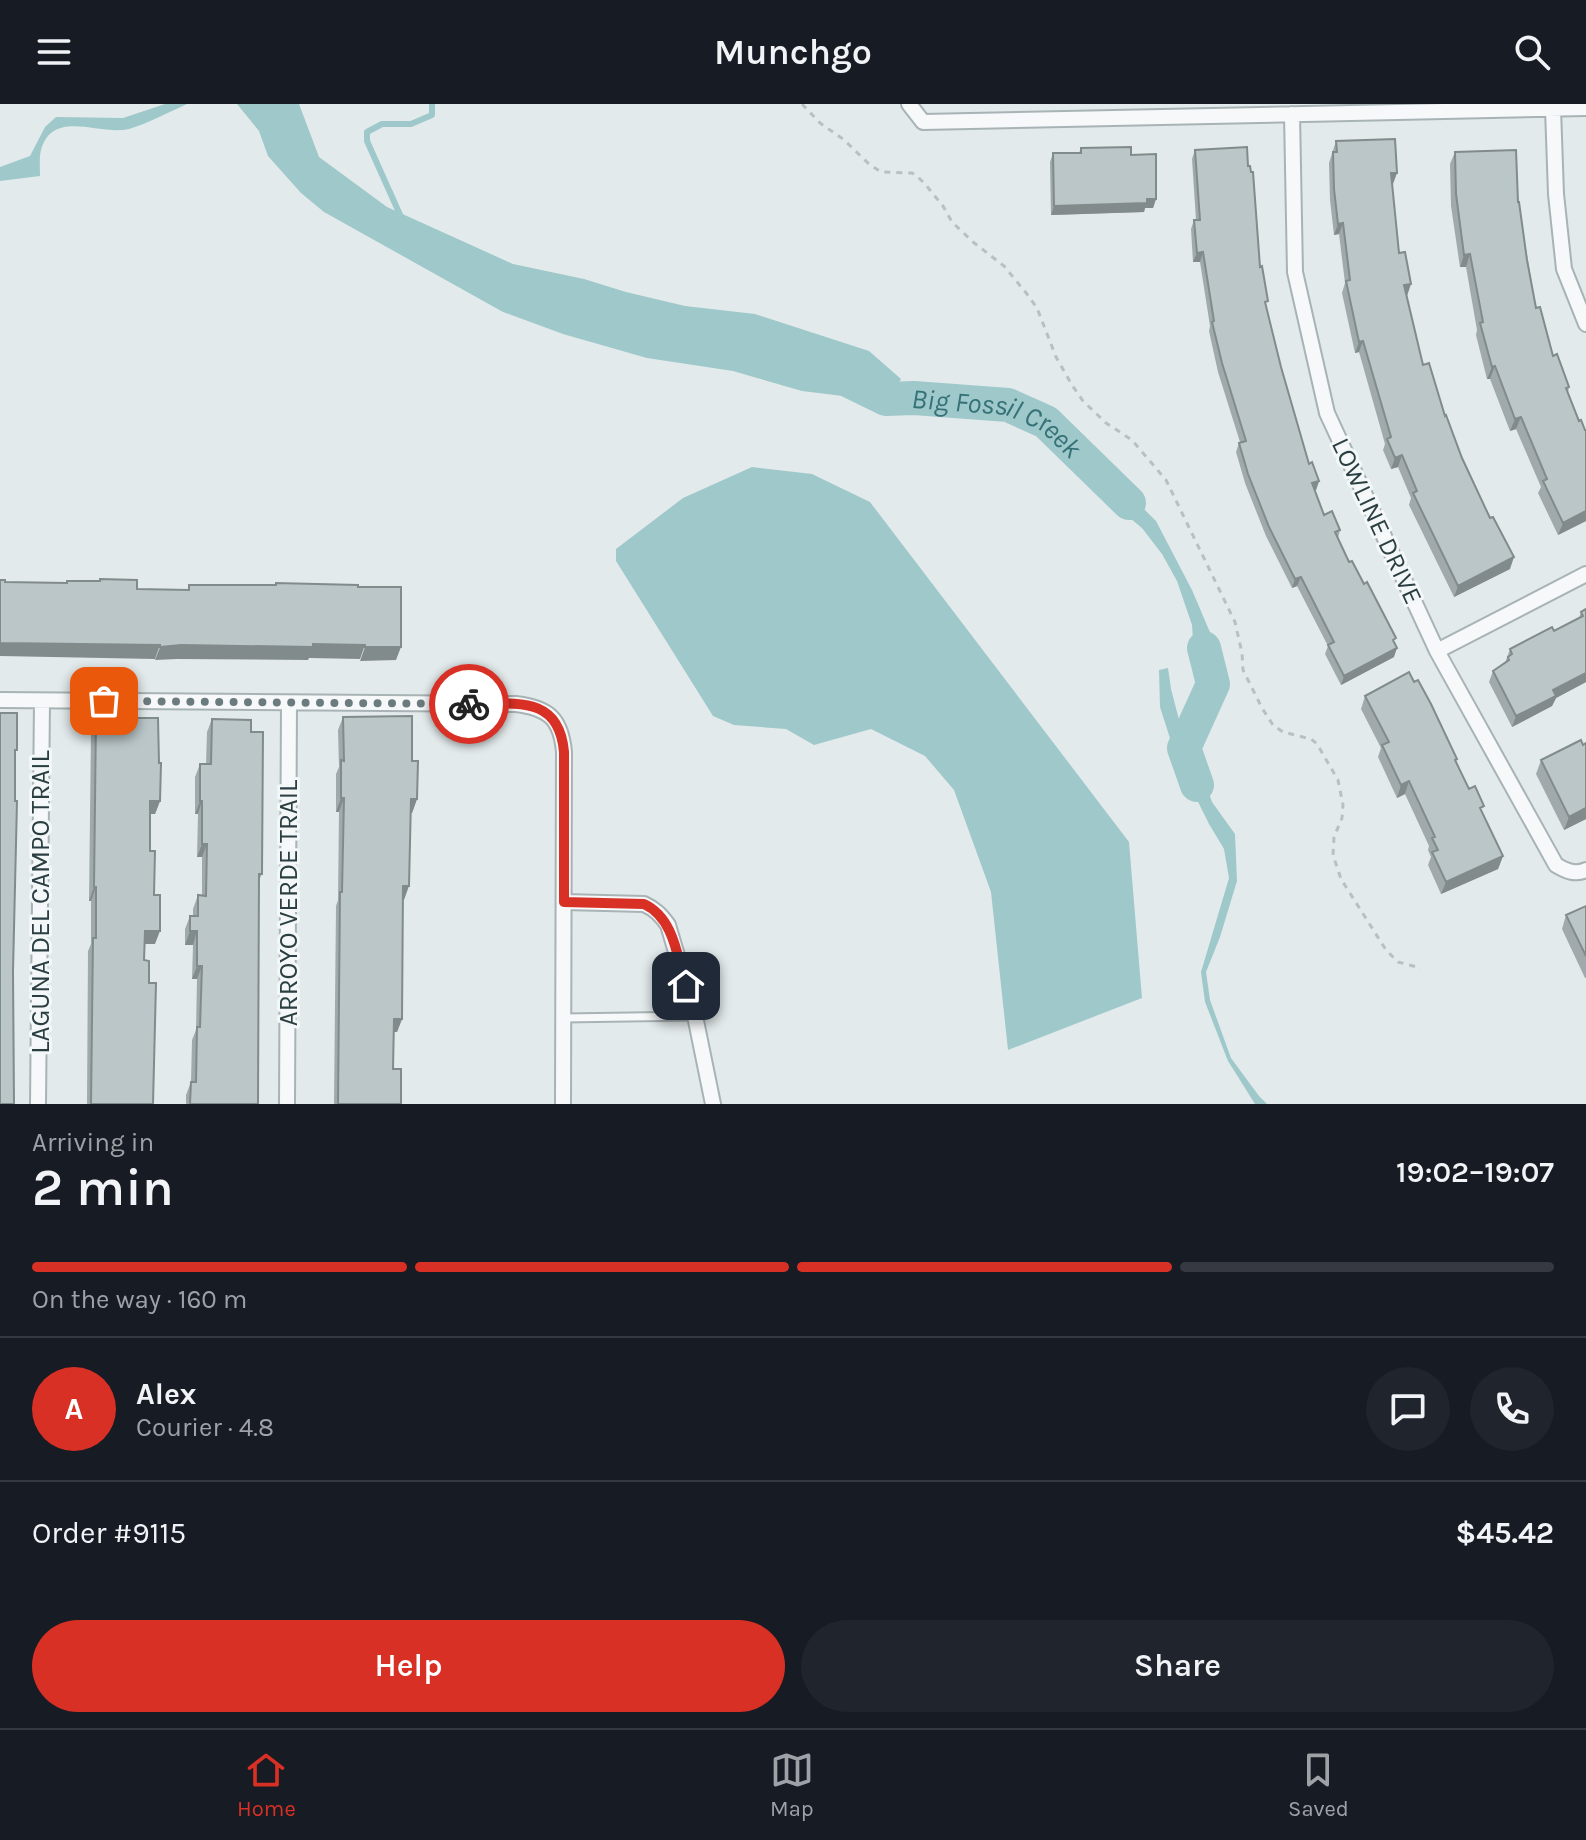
<!DOCTYPE html>
<meta charset="utf-8">
<style>
:root{--surface:#171b24;--page:#20242c;--text:#f1f3f6;--muted:#9ea1a6;--line:#363941;--accent:#d93025}
body{margin:0;font-family:Karla,sans-serif;background:var(--page);color:var(--text);height:100vh;display:flex;flex-direction:column;font-size:30px;white-space:nowrap}
*{box-sizing:border-box;margin:0}
p{font-size:26px;color:var(--muted)}
.icon{flex:none;width:44px;height:44px;fill:none;stroke:currentColor;stroke-width:2;stroke-linecap:round;stroke-linejoin:round}
.map{position:relative;height:1000px;overflow:hidden}
.sheet{display:flex;flex-direction:column;background:var(--surface);flex:1}
.sheet>*{flex:none}
.pin{position:absolute;display:grid;place-items:center;width:68px;height:68px;color:#fff;margin:-34px;border-radius:16px;box-shadow:0 4px 12px #0006}
.courier{position:absolute;display:grid;place-items:center;width:80px;height:80px;margin:-40px;border:6px solid #d93025;border-radius:50%;background:#fff;color:#222;box-shadow:0 2px 10px #0007}
.overview em{font-style:normal;font-weight:600}
.overview div{display:flex;flex-direction:column-reverse}
.overview{display:flex;align-items:center;justify-content:space-between;height:136px;padding:0 32px}
h1{font-size:52px;font-weight:600;line-height:60px}
.bar{display:grid;grid-template-columns:repeat(4,1fr);gap:12px 8px;align-content:center;height:96px;padding:0 32px}
.bar i{height:10px;border-radius:6px;background:var(--line)}
.bar .selected{background:var(--accent)}
.bar p{grid-column:span 4}
.line{display:flex;align-items:center;gap:20px;padding:0 32px;border-top:2px solid var(--line)}
.line div{flex:1}
.round{display:grid;place-items:center;flex:none;width:84px;height:84px;border-radius:42px;background:var(--page)}
.action{display:flex;gap:16px;margin-top:auto;padding:16px 32px}
.action a{flex:1;height:92px;border-radius:48px;background:var(--accent);color:#fff;font-size:32px;font-weight:600;line-height:92px;text-align:center}
.action a+a{background:var(--page);color:var(--text)}
header{display:flex;justify-content:space-between;align-items:center;height:104px;padding:0 32px;background:var(--surface);font-size:36px;font-weight:600}
.dock{display:flex;justify-content:space-around;align-items:center;height:112px;border-top:2px solid var(--line);background:var(--surface);font-size:22px;color:var(--muted)}
.dock a{display:grid;justify-items:center;gap:4px}
.dock .selected{color:var(--accent)}
.map>svg:first-child{display:block}
.water{fill:#9fc8ca}
.lines{fill:none;stroke-linecap:round;stroke-linejoin:round}
.stream{stroke:#9fc8ca;stroke-width:6}
.river{stroke:#9fc8ca;stroke-width:34}
.lane-casing{stroke:#a8b3b5;stroke-width:11}
.street-casing{stroke:#a8b3b5;stroke-width:18}
.path{stroke:#b9c0c2;stroke-width:3;stroke-dasharray:6 6;stroke-linecap:butt}
.lane{stroke:#f6f8f9;stroke-width:7}
.street{stroke:#f6f8f9;stroke-width:14}
.wall{fill:#a0aaac}
.shaded-wall{fill:#828b8c}
.building{fill:#bac6c8;stroke:#828b8c;stroke-width:2}
.done{stroke:#6b7b7e;stroke-width:8;stroke-dasharray:0 14.4}
.route{stroke:#d93025;stroke-width:10}
.labels{text-anchor:middle;dominant-baseline:central;stroke-width:6;stroke-linejoin:round;paint-order:stroke}
.street-label{font-size:26px;fill:#2b3f43;stroke:#f3f7f8}
.water-label{font-size:28px;font-style:italic;fill:#357277;stroke:#f3f7f8}
</style>
<header><svg class="icon" aria-label="menu" viewBox="0 0 24 24"><path d="M4 6h16M4 12h16M4 18h16"/></svg>Munchgo<svg class="icon" aria-label="search" viewBox="0 0 24 24"><circle cx="10" cy="10" r="6"/><path d="M15 15l6 6"/></svg></header>
<div class="map">
<svg width="1586" height="1000" viewBox="0 0 1586 1000">
<rect width="100%" height="100%" fill="#e3eaeb"/>
<path class="water" d="M165,0H187C169,8 149,19 129,25C99,32 53,4 41,46C39,54 40,64 40,72L0,77V63L30,52L45,23L56,13L123,14Z
M237,0H299L319,53L387,103L513,160L584,175L626,188L685,202L755,210L869,247L901,275L894,286L851,293L802,287L733,267L647,254L563,230L503,208L324,108L301,89L268,52L259,27Z
M752,363L812,370L870,398L1129,738L1142,894L1008,946L991,788L954,686L925,652L871,625L814,641L786,625L734,621L713,612L616,457V445L683,394Z
M1105,366L1156,417L1192,486L1212,533L1222,582L1214,598L1195,561L1192,521L1177,477L1162,450L1142,424L1120,406L1104,388L1095,368Z
M1168,564L1171,585L1183,631L1201,666L1212,698L1235,730L1237,777L1220,833L1206,868L1210,896L1231,954L1259,992L1267,1000H1255L1228,957L1205,898L1201,868L1229,774L1224,745L1209,720L1176,653L1160,603L1159,566Z"/>
<g class="lines">
<path class="stream" d="M401,113L367,37V28L382,20H411L432,11V0"/>
<g class="river">
<path id="s1" d="M832,271L841,273L886,295L914,294L1008,301L1046,318L1129,399"/>
<path d="M1197,681L1184,644L1213,580L1204,544"/>
</g>
<g class="lane-casing">
<path id="lane" d="M564,914L695,912"/>
</g>
<g class="street-casing">
<path id="street" d="M909,0L923,18L1586,4
M1553,5L1556,90L1564,165L1586,220
M1292,10L1295,168L1327,309L1437,547L1556,761C1566,767 1575,771 1586,766
M1437,547L1586,470
M0,596L516,600C549,604 561,615 564,648L563,1000
M564,798L644,800C655,805 661,811 668,821L695,912L713,1000
M38,1000L42,597
M287,1000L289,599"/>
</g>
<path class="path" d="M802,0L820,19L843,35L869,60L881,68L912,69L916,71L925,80L943,102L952,118L973,138L1004,162L1027,190L1037,204L1056,253L1072,281L1083,297L1106,319L1132,336L1166,376L1235,518L1242,549L1243,566L1262,604L1273,621L1283,628L1311,635L1317,640L1338,676L1343,701L1342,714L1334,733L1333,751L1341,775L1386,846L1398,858L1421,864"/>
<use href="#lane" class="lane"/>
<use href="#street" class="street"/>
</g>
<path class="wall" d="M1336,37L1397,69L1392,80L1399,149L1407,192L1423,261L1510,465L1454,493L1409,401L1411,394L1398,363L1391,365L1383,346L1385,340L1359,248L1355,249L1342,189L1345,179L1339,130L1334,131L1330,96L1329,59Z
M1081,44L1131,51L1156,95L1153,104H1145L1144,108L1051,111L1050,58L1053,49H1079Z
M1195,46L1248,62L1260,163L1266,201L1281,263L1309,360L1319,377L1316,386H1315L1324,411L1340,426L1338,434L1349,458L1394,539V553L1341,581L1325,550L1328,542L1297,482L1292,484L1266,432L1245,379L1236,348L1239,339L1240,338L1218,268L1209,227L1210,222L1200,158H1193L1191,125L1194,116H1196L1192,55Z
M1455,48L1518,98L1536,204L1553,252L1569,283L1568,288L1579,317L1585,326H1586V417L1558,431L1538,389L1541,383L1516,325L1510,327L1490,275H1487L1476,231L1477,226L1466,163H1460L1451,102L1450,60Z
M1586,505V578L1556,594L1552,602L1512,623L1489,578L1493,567L1505,559L1510,545L1554,527L1579,514L1581,508Z
M1365,592L1457,655L1456,658L1469,685L1482,708L1503,752L1498,765L1441,790L1428,761L1431,753L1428,746L1429,742L1405,690L1397,694L1378,653L1381,644L1361,605Z
M343,613L412,657L417,695L412,709H411L403,796L402,915L397,928H394L393,965L401,1000H334L336,802L338,796L339,708H336V670L339,663L338,626Z
M96,614L160,697L155,710H150V747L155,840H145L144,856L149,879L153,1000H87L88,847L91,840V797H89L91,628Z
M212,615L251,628L262,770L259,776L258,1000H186V991L191,978L192,936L196,926L197,875H192L193,841H185V825L190,812H193V805L198,791H202V753H197L198,710H195V673L200,660H206L207,628Z
M1541,656L1586,715L1564,726L1536,670Z
M1586,802V874H1585L1562,825L1566,811Z"/>
<path class="shaded-wall" d="M1391,69H1397L1393,80L1387,81Z
M1147,95H1156L1153,104H1145L1144,108L1051,111L1054,102Z
M1343,119L1339,130L1334,131L1338,120Z
M1203,148L1200,158H1193L1197,149Z
M1470,150L1466,163H1460L1464,151Z
M1411,180L1407,192L1404,181Z
M1363,237L1359,248L1355,249L1359,238Z
M1495,262L1490,275H1487L1492,263Z
M1521,313L1516,325L1510,327L1515,315Z
M1402,351L1398,363L1391,365L1395,354Z
M1319,377L1316,386L1309,388L1312,379Z
M1586,407V417L1558,431L1563,419Z
M1514,453L1510,465L1454,493L1458,482Z
M1301,473L1297,482L1292,484L1295,475Z
M0,539L160,541L155,555L0,552Z
M313,540L365,541L360,555L309,554L308,556L177,555L155,556L160,543L181,541Z
M365,543H401L396,556L360,557Z
M1397,544L1394,553L1341,581L1344,572Z
M1586,569V578L1556,594L1552,602L1512,623L1516,612L1553,586Z
M1409,677L1405,690L1397,694L1401,681Z
M341,694H344L339,708H336Z
M411,695H417L412,709L407,708Z
M150,697H160L155,710H146Z
M200,697H202L198,710H195Z
M1586,704V715L1564,726L1569,713Z
M202,740H207L202,753H197Z
M1503,752L1498,765L1441,790L1446,778Z
M403,782H409L404,796H398Z
M94,783H96L91,797H89Z
M145,827H160L155,840H140Z
M190,827H197L193,841H185Z
M197,862H202L197,875H192Z
M394,915H402L397,928H389Z"/>
<path class="building" d="M1395,35L1397,69H1391L1399,149L1405,148L1411,180L1404,181L1423,261L1429,259L1445,312L1446,311L1462,354L1490,414L1493,413L1514,453L1458,482L1413,389L1417,387L1402,351L1395,354L1387,335L1391,333L1363,237L1359,238L1346,177L1350,176L1343,119L1338,120L1334,85L1333,48H1337L1336,37Z
M1131,43V51L1156,50V95H1147V99L1054,102L1053,49H1081V44Z
M1247,43L1248,62H1250L1251,68H1253L1260,163L1262,162L1268,197L1265,198L1281,263L1309,360L1312,358L1319,377L1312,379L1324,411L1332,407L1340,426L1335,428L1349,458L1352,457L1364,480L1367,478L1396,534L1393,536L1397,544L1344,572L1328,541L1334,538L1301,473L1295,475L1269,423L1248,370L1239,339L1246,337L1222,259L1212,218L1214,217L1203,148L1197,149L1194,116H1200L1195,46Z
M1516,46L1518,98H1519L1527,156L1536,204L1540,203L1553,252L1557,250L1569,283L1566,284L1579,317L1581,316L1585,326H1586V407L1563,419L1543,377L1547,375L1521,313L1515,315L1495,262L1492,263L1480,219L1483,218L1470,150L1464,151L1456,90L1455,48Z
M100,475L137,476V485L189,486V481H276V479L358,481V483H401V543H365V541L313,540V543L181,541L160,543V541L0,539V476H5V478L67,479V477H100Z
M1586,505V569L1553,586L1556,592L1516,612L1493,567L1509,556L1508,553L1512,550L1510,545L1552,523L1554,527L1583,512L1581,508Z
M1409,568L1414,578L1418,576L1431,600L1457,655L1455,656L1469,685L1475,682L1484,702L1480,704L1503,752L1446,778L1432,748L1438,746L1432,734L1435,733L1409,677L1401,681L1382,641L1389,638L1365,592Z
M0,609H17V646H15V697H17L13,867L14,1000H0Z
M412,612V657H418L417,695H411L409,782H403L402,915H394L393,965H401V1000H338L340,788H342L344,694H341V656L344,657L343,613Z
M96,614H158L159,659H161L160,697H150V747H155L154,791H160V827H145L144,856L149,857V879H156L153,1000H91L93,834H96V783H94Z
M212,615L251,616V628H263L262,770H259L258,1000H190L191,978H196L197,923H200L202,862H197V827H190V812H198V791L206,792L207,740H202V697H200V660H211Z
M1581,636L1583,641L1586,639V704L1569,713L1541,656Z
M1586,802V852L1566,811Z"/>
<g class="lines">
<path class="done" d="M104,597L469,600"/>
<path class="route" d="M469,600C514,600 559,590 564,648V798L644,800C674,814 677,852 686,882"/>
</g>
<g class="labels">
<g class="street-label">
<text transform="translate(1377 417) rotate(65)">LOWLINE DRIVE</text>
<text transform="translate(40 798) rotate(-90)">LAGUNA DEL CAMPO TRAIL</text>
<text transform="translate(288 799) rotate(-90)">ARROYO VERDE TRAIL</text>
</g>
<g class="water-label">
<text stroke="none"><textPath href="#s1" startOffset="176">Big Fossil Creek</textPath></text>
</g>
</g>
</svg>
<div class="pin" style="left:104px;top:597px;background:#ea580c"><svg class="icon" aria-label="bag" viewBox="0 0 24 24"><path d="M5 8h14l-1 12H6zM9 8a3 3 0 0 1 6 0"/></svg></div>
<div class="pin" style="left:686px;top:882px;background:#1f2937"><svg class="icon" aria-label="home" viewBox="0 0 24 24"><path d="M3 11l9-7 9 7M6 9v11h12V9"/></svg></div>
<div class="courier" style="left:469px;top:600px"><svg class="icon" aria-label="bike" viewBox="0 0 24 24"><circle cx="6" cy="16" r="4"/><circle cx="18" cy="16" r="4"/><path d="M6 16l4-8h5l3 8M10 8l3 8H6M13 5h3"/></svg></div>
</div>
<section class="sheet">
<div class="overview"><div><h1>2 min</h1><p>Arriving in</p></div><em>19:02–19:07</em></div>
<div class="bar"><i class="selected"></i><i class="selected"></i><i class="selected"></i><i></i><p>On the way · 160 m</p></div>
<div class="line" style="height:144px"><b class="round" style="background:var(--accent);color:#fff">A</b><div><b>Alex</b><p>Courier · 4.8</p></div><a class="round"><svg class="icon" aria-label="chat" viewBox="0 0 24 24"><path d="M4 5h16v11H9l-5 4z"/></svg></a><a class="round"><svg class="icon" aria-label="phone" viewBox="0 0 24 24"><path d="M5 4h4l2 5-3 2q2 4 5 5l2-3 5 2v4C11 20 4 13 5 4z"/></svg></a></div>
<div class="line" style="height:104px"><div>Order #9115</div><b>$45.42</b></div>
<div class="action"><a>Help</a><a>Share</a></div>
</section>
<nav class="dock">
<a class="selected"><svg class="icon" aria-label="home" viewBox="0 0 24 24"><path d="M3 11l9-7 9 7M6 9v11h12V9"/></svg>Home</a>
<a><svg class="icon" aria-label="map" viewBox="0 0 24 24"><path d="M3 6l6-2 6 2 6-2v14l-6 2-6-2-6 2zM9 4v14M15 6v14"/></svg>Map</a>
<a><svg class="icon" aria-label="saved" viewBox="0 0 24 24"><path d="M7 4h10v16l-5-4-5 4z"/></svg>Saved</a>
</nav>
